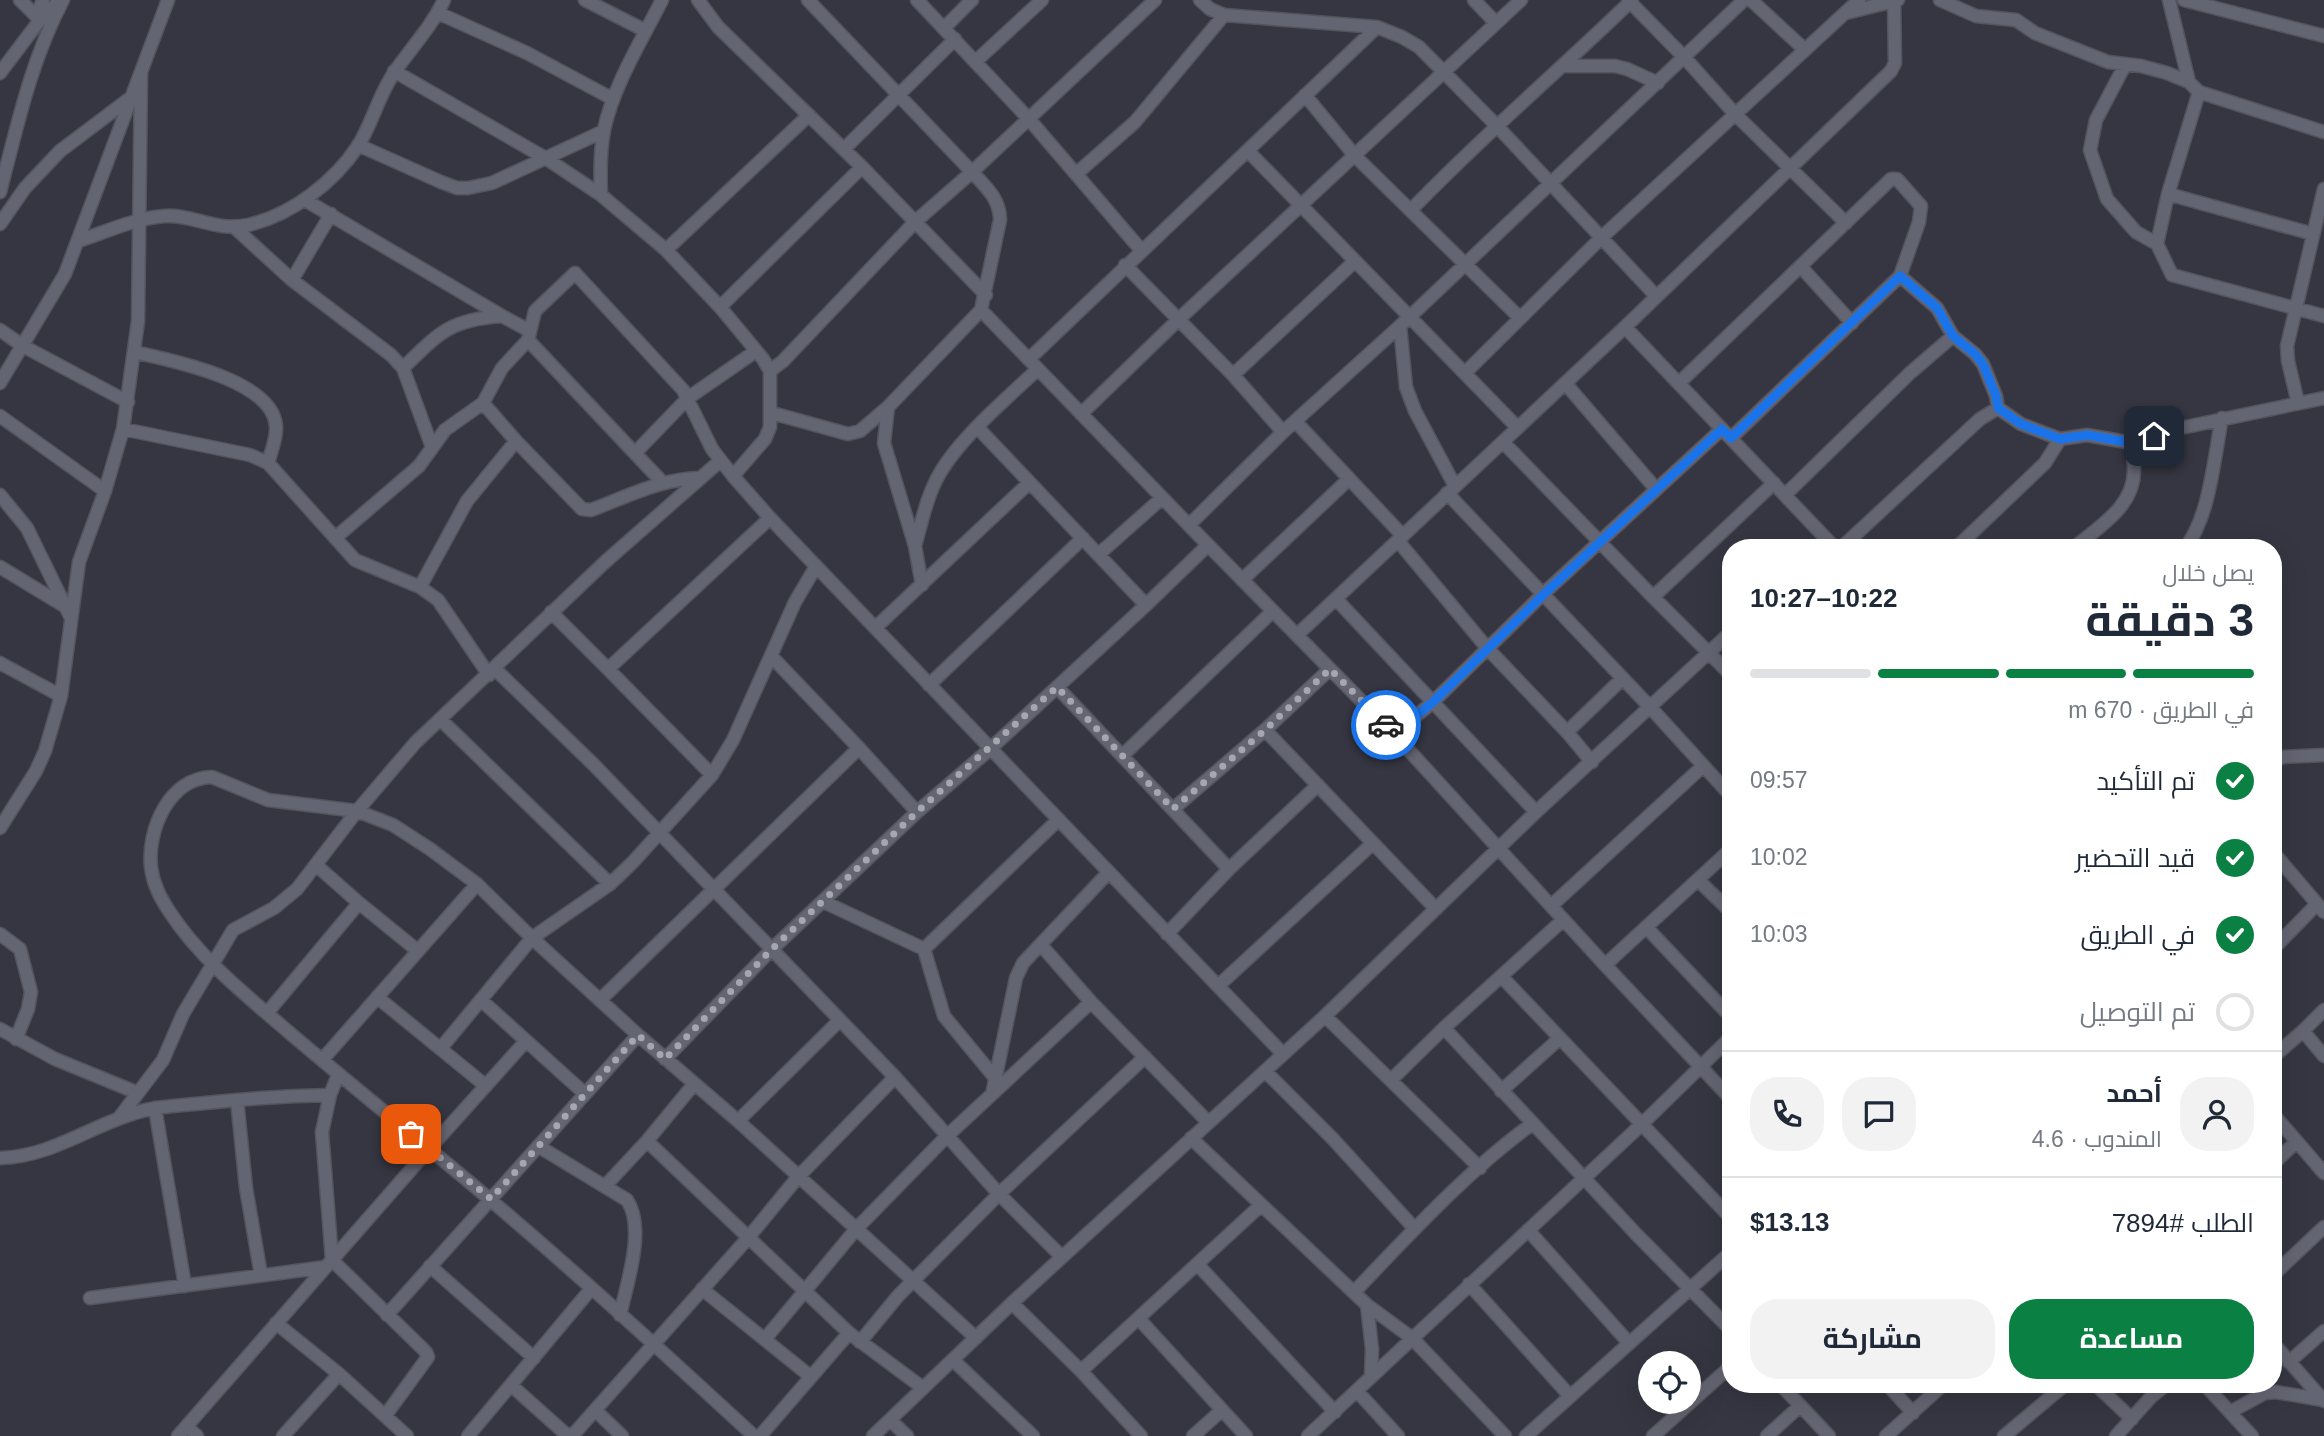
<!DOCTYPE html>
<html lang="ar">
<meta charset="utf-8">
<style>
:root{--surface:#fff;--page:#f2f2f3;--text:#1f2937;--muted:#747a83;--line:#e0e1e3;--accent:#0b8043}
body{margin:0;font-family:Helvetica,Cairo,sans-serif;background:var(--page);color:var(--text);direction:rtl;height:100vh;display:flex;flex-direction:column;font-size:26px;white-space:nowrap}
*{box-sizing:border-box;margin:0}
p{font-size:23px;color:var(--muted)}
.icon{flex:none;width:38px;height:38px;fill:none;stroke:currentColor;stroke-width:2;stroke-linecap:round;stroke-linejoin:round}
.map{position:relative;flex:1;overflow:hidden;direction:ltr}
.side{position:absolute;left:1722px;top:539px;width:560px;height:854px;display:flex;flex-direction:column;background:var(--surface);border-radius:28px;box-shadow:0 7px 28px #0002;direction:rtl}
.side>*{flex:none}
.fabs{position:absolute;left:1638px;top:1351px;display:grid;gap:14px}
.fabs a{display:grid;place-items:center;width:63px;height:63px;border-radius:50%;background:var(--surface);box-shadow:0 7px 28px #0002;font-size:35px}
.pin{position:absolute;display:grid;place-items:center;width:60px;height:60px;color:#fff;margin:-30px;border-radius:14px;box-shadow:0 4px 10px #0006}
.courier{position:absolute;display:grid;place-items:center;width:70px;height:70px;margin:-35px;border:5px solid #1a73e8;border-radius:50%;background:#fff;color:#222;box-shadow:0 2px 9px #0007}
.head em{font-style:normal;font-weight:700}
.head div{display:flex;flex-direction:column-reverse}
.head{display:flex;align-items:center;justify-content:space-between;height:119px;padding:0 28px}
h1{font-size:46px;font-weight:700;line-height:52px}
.bar{display:grid;grid-template-columns:repeat(4,1fr);gap:10px 7px;align-content:center;height:84px;padding:0 28px}
.bar i{height:9px;border-radius:5px;background:var(--line)}
.bar .selected{background:var(--accent)}
.bar p{grid-column:span 4}
.line{display:flex;align-items:center;gap:18px;padding:0 28px;border-top:2px solid var(--line)}
.line div{flex:1}
.round{display:grid;place-items:center;flex:none;width:74px;height:74px;border-radius:28px;background:var(--page)}
ol{padding:0 28px;list-style:none}
li{display:flex;align-items:center;gap:21px;height:77px}
li p{margin-inline-start:auto}
li .icon{padding:7px;border-radius:50%;background:var(--accent);color:#fff;stroke-width:4}
li:last-child{color:var(--muted)}
li i{width:38px;height:38px;border:4px solid var(--line);border-radius:50%}
.action{display:flex;gap:14px;margin-top:auto;padding:14px 28px}
.action a{flex:1;height:80px;border-radius:28px;background:var(--accent);color:#fff;font-size:28px;font-weight:700;line-height:80px;text-align:center}
.action a+a{background:var(--page);color:var(--text)}
.map>svg:first-child{display:block}
.lines{fill:none;stroke-linecap:round;stroke-linejoin:round}
.minor-casing{stroke:#54545e;stroke-width:15}
.minor{stroke:#646572;stroke-width:12}
.done{stroke:#a5a6af;stroke-width:7;stroke-dasharray:0 12.6}
.route{stroke:#1a73e8;stroke-width:9}
</style>
<div class="map">
<svg width="2324" height="1436" viewBox="0 0 2324 1436">
<rect width="100%" height="100%" fill="#353641"/>
<g class="lines">
<g class="minor-casing">
<path id="minor" d="M20,0L40,20
M585,0L646,31
M698,0L718,27L862,167L986,295
M917,0L1028,118L1141,250
M1200,0L1210,9L1224,15L1377,27L1402,37L1419,47L1496,125L1656,296
M1474,0L1495,22
M1628,0L1684,57L1735,114L1846,223
M1751,0L1804,49
M1940,0L1976,16L2016,20L2035,33L2108,62L2141,66L2167,73L2189,82L2199,92
M2169,0L2189,82
M2184,0L2324,36
M438,13L527,53L613,99
M1846,13L1898,0
M37,15L43,0
M945,27L972,0
M976,61L1042,0
M2125,65L2096,120L2090,150L2107,199L2136,232L2157,244
M1563,66H1615L1627,69L1658,83
M394,71L547,159L601,195L666,250L720,307L763,359L770,371V427L765,439L733,476
M0,73L40,20L57,3
M1305,95L1355,156L1520,318
M358,145L441,182L457,188H468L492,183L604,131
M844,149L955,39
M1248,151L1517,427
M1076,174L1135,122L1224,15
M0,192C17,127 31,60 63,0
M2168,194L2157,244L2172,275L2324,316
M601,195C600,173 600,151 604,130C613,86 642,40 662,0
M305,200L502,316L530,331
M1411,210C1481,137 1559,71 1632,0
M0,224L25,188L60,151L129,99
M234,227L292,280L391,355L403,368L432,447
M2313,234L2168,194L2199,92L2324,132
M78,241C106,232 135,218 165,216C194,214 214,232 248,225C292,215 334,182 358,146C373,122 379,93 396,70C412,47 432,26 444,0
M666,250L809,115
M1125,265L1233,375L1283,432
M1801,267L1852,323
M1900,276L1937,308L1953,336L1975,354L1983,364L1996,396L1998,408
M292,280L331,214
M720,307L862,167
M981,310L1208,545L1394,734L1605,965L1731,1099
M1400,326L1406,387L1415,411L1455,486
M1625,327L1835,548
M0,330L23,346L128,402
M528,340L663,483
M134,352C170,360 273,380 276,426C277,438 271,452 268,463
M1029,359L1377,27
M403,368C439,333 449,320 501,316
M770,371L783,361L916,221L972,172L1155,0
M1465,373L1601,238L1859,0
M1233,375L1355,261
M0,383L65,274L168,0
M1565,383L1656,489
M1679,383L1891,179H1897L1921,206L1919,222L1900,276L1731,438
M483,403L516,441L582,509L591,510C626,497 662,478 701,478
M2298,403L2288,361L2287,346L2324,189
M888,407L884,443L915,546L922,585
M772,413L848,434L860,431L888,407L981,310L1000,220C1000,199 986,187 972,172L808,0
M1081,414L1179,319L1521,0
M0,416L105,491
M1295,421L1403,536
M977,427L1146,605
M123,429L250,455L268,463L355,560L420,587L438,600L489,675
M1503,442L1653,597L1774,483
M635,453L688,398L756,351
M1447,493L1650,707L1731,796
M0,495L27,528L70,616
M1785,495L1910,373L1953,336
M1189,525L1283,432L1400,326L1744,0
M335,538L419,466L445,430L483,403L502,368L528,340L535,311L575,273L683,390L712,449L733,476L770,518L1283,1054
M1398,541L1488,649L1567,732L1592,762
M915,546C922,521 927,495 940,473C961,437 1007,398 1038,369
M1841,548L1980,419L1998,408L2021,424L2060,439L2087,435L2132,443L2176,429L2324,398
M1956,548L2045,463L2060,439
M2074,548C2098,527 2134,507 2134,471C2134,462 2133,452 2132,443
M2185,548C2210,517 2214,457 2222,418
M1099,554L1162,498
M0,567L66,607
M1242,580L1349,479
M420,587L467,501L516,441
M1653,597L1731,675
M1336,599L1536,812
M551,612L608,669L770,518
M875,628L1029,483
M1297,635L1625,327L1891,71L1895,63L1894,0
M772,657L859,748L917,812
M0,663L61,696
M495,669L594,765L895,1077L999,1194L1062,1257
M608,669L712,775
M929,685L1083,538
M1057,687L1229,869
M440,719L610,884
M1265,730L1436,909
M1567,732L1622,679
M1394,734L1433,702L1543,594L1722,429
M1122,756L1273,611
M2273,761L2283,757L2324,755
M1173,809L1265,730L1330,669
M0,828L36,771L45,751L61,696L79,562L105,491L123,429L138,321L141,73
M2273,852L2324,912
M316,865L359,903
M1698,880L1731,912
M824,902L924,949
M1551,906L1703,766
M1646,927L1731,1017
M0,934L20,949L31,992L28,1009L16,1039
M1167,934L1229,869L1318,785
M924,949L1058,820
M924,949L944,1016L996,1079
M2273,949L2317,904
M1605,965L1731,849
M1501,976L1731,1218
M1218,986L1372,844
M377,997L486,1086
M481,1000L584,1093
M600,1000L859,748
M1091,1002L1208,1122
M267,1013L359,903L418,951
M1325,1016L1480,1168
M1444,1028L1637,1235L1731,1330
M0,1029L55,1059L138,1093
M2303,1031L2324,1010
M441,1048L532,938L610,884L632,863L712,775L733,740L795,602L815,568
M2273,1057L2303,1031L2324,1056
M665,1059L771,950L917,812L990,749L1146,605L1208,545
M322,1060L477,884
M1265,1071L1333,1139L1415,1229
M338,1075L330,1095L322,1132L332,1260L426,1352L428,1357L385,1416
M1391,1080L1444,1028L1563,920
M993,1090L1016,978L1023,963L1108,873
M1501,1091L1559,1039
M237,1100L246,1188L261,1275
M155,1108L185,1286
M2273,1114L2324,1173
M119,1118L163,1060L183,1014L233,930L274,908L297,889L357,811L415,743L605,562L720,461
M738,1121L840,1020
M1191,1138L1367,1305L1412,1338L1505,1436
M647,1141L849,1333L923,1388
M538,1146L627,1200C646,1228 627,1283 620,1315
M0,1158C49,1157 87,1128 132,1114C152,1107 174,1106 195,1104C240,1099 285,1096 330,1095
M2273,1164L2296,1142
M605,1186L647,1141L694,1084
M1528,1230L1629,1343
M1198,1265L1335,1412
M430,1266L534,1358
M2273,1275L2324,1227
M1469,1284L1569,1395
M702,1289L810,1376
M1354,1292C1409,1235 1467,1171 1532,1124
M90,1298L326,1267
M1012,1303L1081,1371L1141,1436
M1367,1305L1372,1349L1371,1377
M387,1315L638,1035
M1139,1319L1246,1436
M276,1323L339,1374L407,1436
M765,1339L857,1228L947,1136L1091,1002L1041,945
M860,1342L898,1296L999,1194L1145,1057
M2273,1343L2324,1401
M953,1360L1033,1436
M2289,1362L2324,1331
M1081,1371L1260,1206
M1780,1384L1829,1436
M1887,1384L1913,1413
M2095,1384L2132,1419
M2204,1384L2252,1436
M511,1385L568,1436
M1357,1391L1398,1436
M595,1410L622,1436
M2230,1412L2265,1393L2276,1392L2323,1400
M890,1420L907,1436
M187,1427L197,1436
M178,1436L429,1149L525,1042
M283,1436L339,1374
M468,1436L591,1289
M572,1436L748,1238L798,1177L895,1077
M754,1436C654,1344 554,1252 450,1166C397,1122 344,1079 291,1034C247,996 201,960 169,911C160,897 153,884 151,867C147,830 169,778 212,777L268,800L357,811L393,825L430,849L477,884L532,938L638,1035L738,1121L976,1338
M760,1436L849,1333
M873,1436L1012,1303L1325,1016L1536,812L1731,632
M1193,1436L1222,1410
M1308,1436L1642,1124L1731,1037
M1526,1436L1731,1252
M1653,1436L1731,1366
M1767,1436L1800,1406
M1886,1436L1944,1384
M2004,1436L2066,1384
M2116,1436L2151,1397L2167,1384"/>
</g>
<use href="#minor" class="minor"/>
</g>
<g class="lines">
<path class="done" d="M411,1134L491,1199L638,1035L665,1059L771,950L917,812L1057,687L1173,809L1265,730L1330,669L1386,725"/>
<path class="route" d="M1386,725L1394,734L1433,702L1544,594L1722,429L1731,438L1900,276L1937,308L1953,336L1975,354L1983,364L1996,396L1998,408L2021,424L2060,439L2087,435L2132,443L2154,436"/>
</g>
</svg>
<div class="fabs">
<a><svg class="icon" aria-label="locate" viewBox="0 0 24 24"><circle cx="12" cy="12" r="6"/><path d="M12 2v4M12 18v4M2 12h4M18 12h4"/></svg></a>
</div>
<div class="pin" style="left:411px;top:1134px;background:#ea580c"><svg class="icon" aria-label="bag" viewBox="0 0 24 24"><path d="M5 8h14l-1 12H6zM9 8a3 3 0 0 1 6 0"/></svg></div>
<div class="pin" style="left:2154px;top:436px;background:#1f2937"><svg class="icon" aria-label="home" viewBox="0 0 24 24"><path d="M3 11l9-7 9 7M6 9v11h12V9"/></svg></div>
<div class="courier" style="left:1386px;top:725px"><svg class="icon" aria-label="car" viewBox="0 0 24 24"><path d="M5 17H2v-5l4-1 3-4h7l3 4 3 1v5h-3M9 17h6M6 11h13"/><circle cx="7" cy="17" r="2"/><circle cx="17" cy="17" r="2"/></svg></div>
<section class="side">
<div class="head"><div><h1>3 دقيقة</h1><p>يصل خلال</p></div><em>10:22–10:27</em></div>
<div class="bar"><i class="selected"></i><i class="selected"></i><i class="selected"></i><i></i><p>في الطريق · 670 m</p></div>
<ol>
<li><svg class="icon" aria-label="check" viewBox="0 0 24 24"><path d="M5 12l5 5 9-10"/></svg>تم التأكيد<p>09:57</p></li>
<li><svg class="icon" aria-label="check" viewBox="0 0 24 24"><path d="M5 12l5 5 9-10"/></svg>قيد التحضير<p>10:02</p></li>
<li><svg class="icon" aria-label="check" viewBox="0 0 24 24"><path d="M5 12l5 5 9-10"/></svg>في الطريق<p>10:03</p></li>
<li><i></i>تم التوصيل</li>
</ol>
<div class="line" style="height:126px"><a class="round"><svg class="icon" aria-label="person" viewBox="0 0 24 24"><circle cx="12" cy="8" r="4"/><path d="M4 21q1-7 8-7t8 7"/></svg></a><div><b>أحمد</b><p>المندوب · 4.6</p></div><a class="round"><svg class="icon" aria-label="chat" viewBox="0 0 24 24"><path d="M4 5h16v11H9l-5 4z"/></svg></a><a class="round"><svg class="icon" aria-label="phone" viewBox="0 0 24 24"><path d="M5 4h4l2 5-3 2q2 4 5 5l2-3 5 2v4C11 20 4 13 5 4z"/></svg></a></div>
<div class="line" style="height:91px"><div>الطلب #7894</div><b>$13.13</b></div>
<div class="action"><a>مساعدة</a><a>مشاركة</a></div>
</section>
</div>
